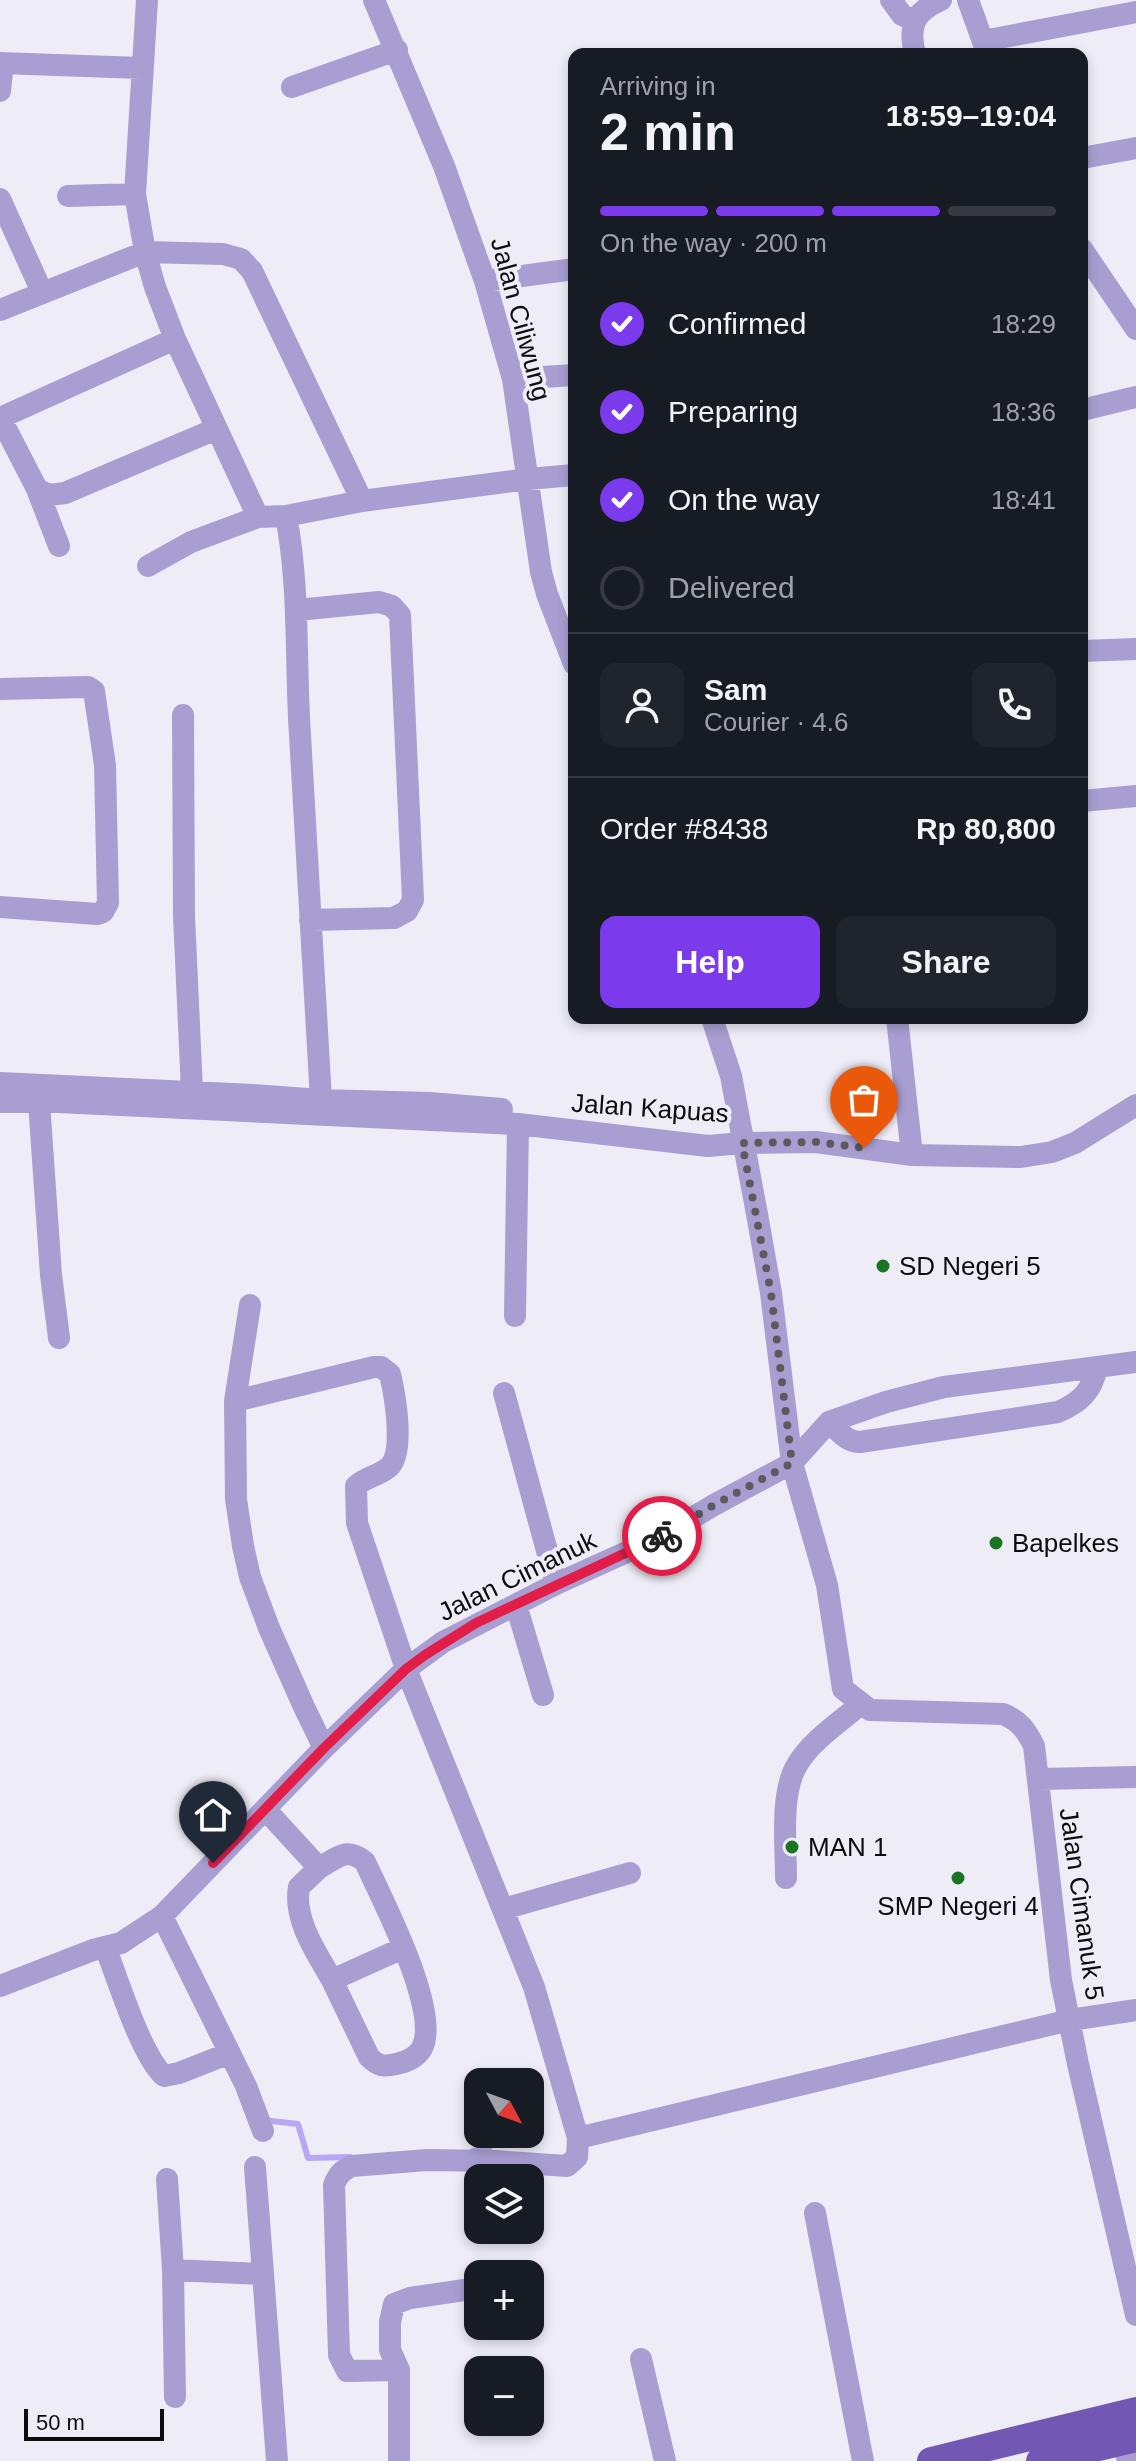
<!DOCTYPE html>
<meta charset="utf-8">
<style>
:root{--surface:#171b24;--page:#20242c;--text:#f1f3f6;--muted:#9ea1a6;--line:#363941;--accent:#7c3aed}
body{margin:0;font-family:Helvetica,sans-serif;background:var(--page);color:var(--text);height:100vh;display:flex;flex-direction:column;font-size:30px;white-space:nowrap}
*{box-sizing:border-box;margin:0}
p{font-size:26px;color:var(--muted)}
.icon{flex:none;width:44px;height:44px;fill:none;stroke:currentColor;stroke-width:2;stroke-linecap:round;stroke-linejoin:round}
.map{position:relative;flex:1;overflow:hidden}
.drawer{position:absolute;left:568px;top:48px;width:520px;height:976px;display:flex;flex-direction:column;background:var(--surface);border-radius:16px;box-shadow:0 4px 12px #0003}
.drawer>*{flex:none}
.needle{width:52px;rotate:131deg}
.controls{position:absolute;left:464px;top:2068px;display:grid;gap:16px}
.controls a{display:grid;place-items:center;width:80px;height:80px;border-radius:16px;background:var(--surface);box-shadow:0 4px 12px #0003;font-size:40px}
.scale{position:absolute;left:24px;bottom:20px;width:140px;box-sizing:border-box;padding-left:8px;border:4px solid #0c0b0e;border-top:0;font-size:22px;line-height:28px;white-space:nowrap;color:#0c0b0e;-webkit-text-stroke:6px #eeecf6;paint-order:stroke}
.pin{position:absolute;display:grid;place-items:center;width:68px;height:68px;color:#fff;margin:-82px -34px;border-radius:50% 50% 50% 0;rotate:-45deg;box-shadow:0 0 8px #0007}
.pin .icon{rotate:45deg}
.courier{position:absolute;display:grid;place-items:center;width:80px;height:80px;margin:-40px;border:6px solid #e11d48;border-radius:50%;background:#fff;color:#222;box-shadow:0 2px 10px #0007}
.headline em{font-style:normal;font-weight:800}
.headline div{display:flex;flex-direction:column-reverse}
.headline{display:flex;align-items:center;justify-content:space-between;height:136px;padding:0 32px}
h1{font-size:52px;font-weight:800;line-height:60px}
.bar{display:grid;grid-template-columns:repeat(4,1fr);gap:12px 8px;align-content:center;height:96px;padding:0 32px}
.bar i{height:10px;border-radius:6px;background:var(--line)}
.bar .current{background:var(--accent)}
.bar p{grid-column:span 4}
.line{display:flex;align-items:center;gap:20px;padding:0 32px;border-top:2px solid var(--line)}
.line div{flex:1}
.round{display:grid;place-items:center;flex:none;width:84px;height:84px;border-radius:16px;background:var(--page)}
ol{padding:0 32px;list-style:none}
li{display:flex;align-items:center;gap:24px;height:88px}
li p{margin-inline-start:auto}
li .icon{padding:8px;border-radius:50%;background:var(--accent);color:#fff;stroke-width:4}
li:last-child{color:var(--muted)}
li i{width:44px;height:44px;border:4px solid var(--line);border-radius:50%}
.cta{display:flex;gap:16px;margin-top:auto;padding:16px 32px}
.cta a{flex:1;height:92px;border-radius:16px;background:var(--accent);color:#fff;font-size:32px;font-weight:800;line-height:92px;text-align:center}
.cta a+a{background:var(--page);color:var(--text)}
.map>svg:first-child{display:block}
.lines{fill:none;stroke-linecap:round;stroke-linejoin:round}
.stream{stroke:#b9a7f4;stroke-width:6}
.minor{stroke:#a99ed2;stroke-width:22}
.major{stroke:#7257b5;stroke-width:28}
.done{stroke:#5b5a5f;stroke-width:8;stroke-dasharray:0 14.4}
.route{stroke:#e11d48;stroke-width:10}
.poi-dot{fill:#1a7522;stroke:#eeecf6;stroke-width:3}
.labels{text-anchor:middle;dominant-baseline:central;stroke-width:8;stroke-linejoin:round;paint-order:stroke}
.street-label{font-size:26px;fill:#0c0b0e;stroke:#eeecf6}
.poi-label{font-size:26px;fill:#0c0b0e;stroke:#eeecf6;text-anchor:start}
</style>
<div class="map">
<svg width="1136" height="2461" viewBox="0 0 1136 2461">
<rect width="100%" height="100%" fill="#eeecf6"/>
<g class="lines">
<path class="stream" d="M263,2120L298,2124L308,2158L350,2157
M473,2151L489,2148"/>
<path class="minor" d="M147,0L135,194L145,252L155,287L175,339L258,517
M374,0L444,166L485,281L513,379L541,572L547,594L574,664
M891,0L902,15L914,21
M968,0L987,53
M983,41L1136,12
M915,54C908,26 914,12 941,0
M0,63L141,68
M292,87L397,50
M0,91L3,63
M1082,158L1136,148
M68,196L135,194
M0,199L42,292
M1082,249L1136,329
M485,281L574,269
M0,310L145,252L223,254L241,259L252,271L362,501
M513,379L574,375
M1082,410L1136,397
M0,417L37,489L49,495L65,493L216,429
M0,418L175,339
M37,489L59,546
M286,516C300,589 295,661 300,735C307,857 314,978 321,1100
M148,566L191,542L258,517L286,516L362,501L528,479L574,475
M297,610L379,602L392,606L400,615L413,900L407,911L394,918L310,920
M1082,651L1136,649
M0,689L88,687L94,691L105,765L108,903L103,912L97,914L0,907
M183,715L184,916L192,1091
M1082,801L1136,796
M712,1018L731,1076L757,1214L771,1293L792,1463L827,1585L843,1689L870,1710L1003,1714C1020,1721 1026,1730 1034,1746L1061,1980L1078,2064L1136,2315
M897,1018L912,1155
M0,1083L253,1095L321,1100L430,1103L502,1109
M0,1102H58L518,1124L708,1146L742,1143L816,1142L912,1155L1021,1157L1052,1152L1075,1143L1136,1105
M39,1102L51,1275L59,1338
M250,1305L235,1401L236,1499L243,1546L250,1577L269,1628L304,1707L324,1748
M515,1316L518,1124
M504,1393L556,1584
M235,1401L374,1367H381L390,1374C395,1395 405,1452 389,1467C379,1476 365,1477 356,1486L357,1523L406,1669L534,1987L578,2138L577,2157L567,2166L495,2161L427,2160L352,2166C342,2170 338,2175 334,2185L339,2355L347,2371L399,2370
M829,1422C839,1431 846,1442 860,1442L1058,1412C1081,1402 1092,1391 1097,1367
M516,1605L543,1695
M1038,1779L1136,1777
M265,1809L319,1868L299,1887C293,1920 317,1953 332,1980
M319,1868C337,1858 347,1846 365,1862C382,1899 441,2012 422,2048C417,2057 406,2062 396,2064C383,2067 378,2066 369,2057L332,1980L403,1948
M786,1878C786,1845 780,1793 797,1765C811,1741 840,1722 861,1704
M503,1909L630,1873
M162,1916L246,2086L263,2131
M106,1949C118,1980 141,2055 164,2076L179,2073L230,2053
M0,1986L93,1950L121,1943L162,1916L324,1748L406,1669L443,1642L556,1584L660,1537L714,1505L792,1463L829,1422L886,1402L944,1387L1136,1362
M578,2138L1070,2020L1136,2010
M255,2167L277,2461
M167,2179L173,2270L175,2397
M815,2213L863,2461
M173,2270L263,2274
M641,2359L665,2461
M1123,2441L1128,2461
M399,2461V2370L390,2350V2322L394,2304L410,2298L478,2288"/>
<path class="major" d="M931,2461L1136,2411
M1040,2461L1136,2438"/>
</g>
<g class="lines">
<path class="done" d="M662,1536L714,1505L792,1463L771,1293L742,1143L816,1142L864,1148"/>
<path class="route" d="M213,1863L324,1748L406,1669L425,1655L476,1623L662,1536"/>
</g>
<g class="poi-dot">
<circle cx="883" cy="1266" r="8"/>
<circle cx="996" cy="1543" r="8"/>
<circle cx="792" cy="1847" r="8"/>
<circle cx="958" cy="1878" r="8"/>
</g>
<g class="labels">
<g class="street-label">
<text transform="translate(521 319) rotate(75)">Jalan Ciliwung</text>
<text transform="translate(650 1108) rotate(4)">Jalan Kapuas</text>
<text transform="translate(517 1576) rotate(-26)">Jalan Cimanuk</text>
<text transform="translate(1082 1904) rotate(82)">Jalan Cimanuk 5</text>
</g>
<g class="poi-label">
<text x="899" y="1266">SD Negeri 5</text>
<text x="1012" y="1543">Bapelkes</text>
<text x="808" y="1847">MAN 1</text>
<text x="958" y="1906" text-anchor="middle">SMP Negeri 4</text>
</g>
</g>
</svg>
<div class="controls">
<a><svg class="needle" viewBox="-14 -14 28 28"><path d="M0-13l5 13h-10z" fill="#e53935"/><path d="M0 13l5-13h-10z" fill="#9ea1a6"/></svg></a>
<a><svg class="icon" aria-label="layers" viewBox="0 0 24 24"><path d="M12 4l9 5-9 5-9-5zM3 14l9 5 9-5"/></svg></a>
<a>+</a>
<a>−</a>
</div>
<div class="scale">50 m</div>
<div class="pin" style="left:864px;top:1148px;background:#ea580c"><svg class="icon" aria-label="bag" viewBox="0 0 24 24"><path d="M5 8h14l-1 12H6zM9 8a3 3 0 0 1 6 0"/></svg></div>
<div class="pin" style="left:213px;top:1863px;background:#1f2937"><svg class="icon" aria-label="home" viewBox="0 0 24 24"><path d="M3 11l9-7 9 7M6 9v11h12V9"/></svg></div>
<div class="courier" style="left:662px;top:1536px"><svg class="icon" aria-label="bike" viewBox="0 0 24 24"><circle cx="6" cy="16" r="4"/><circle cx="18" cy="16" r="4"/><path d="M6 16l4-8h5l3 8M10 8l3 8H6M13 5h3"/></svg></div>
<section class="drawer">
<div class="headline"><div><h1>2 min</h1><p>Arriving in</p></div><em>18:59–19:04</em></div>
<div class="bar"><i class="current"></i><i class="current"></i><i class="current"></i><i></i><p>On the way · 200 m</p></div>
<ol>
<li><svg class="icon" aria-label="check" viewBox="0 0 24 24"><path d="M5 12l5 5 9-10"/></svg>Confirmed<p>18:29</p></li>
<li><svg class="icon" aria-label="check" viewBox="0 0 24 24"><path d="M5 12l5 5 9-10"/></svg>Preparing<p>18:36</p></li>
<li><svg class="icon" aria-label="check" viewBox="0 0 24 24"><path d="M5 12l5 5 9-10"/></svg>On the way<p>18:41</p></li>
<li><i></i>Delivered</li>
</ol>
<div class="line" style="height:144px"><a class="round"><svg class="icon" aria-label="person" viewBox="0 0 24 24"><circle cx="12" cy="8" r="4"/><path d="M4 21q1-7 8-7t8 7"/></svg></a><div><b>Sam</b><p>Courier · 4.6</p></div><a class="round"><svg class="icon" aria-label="phone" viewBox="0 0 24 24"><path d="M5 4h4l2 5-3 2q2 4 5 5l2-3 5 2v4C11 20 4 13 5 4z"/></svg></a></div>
<div class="line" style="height:104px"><div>Order #8438</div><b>Rp 80,800</b></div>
<div class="cta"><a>Help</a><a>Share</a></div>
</section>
</div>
